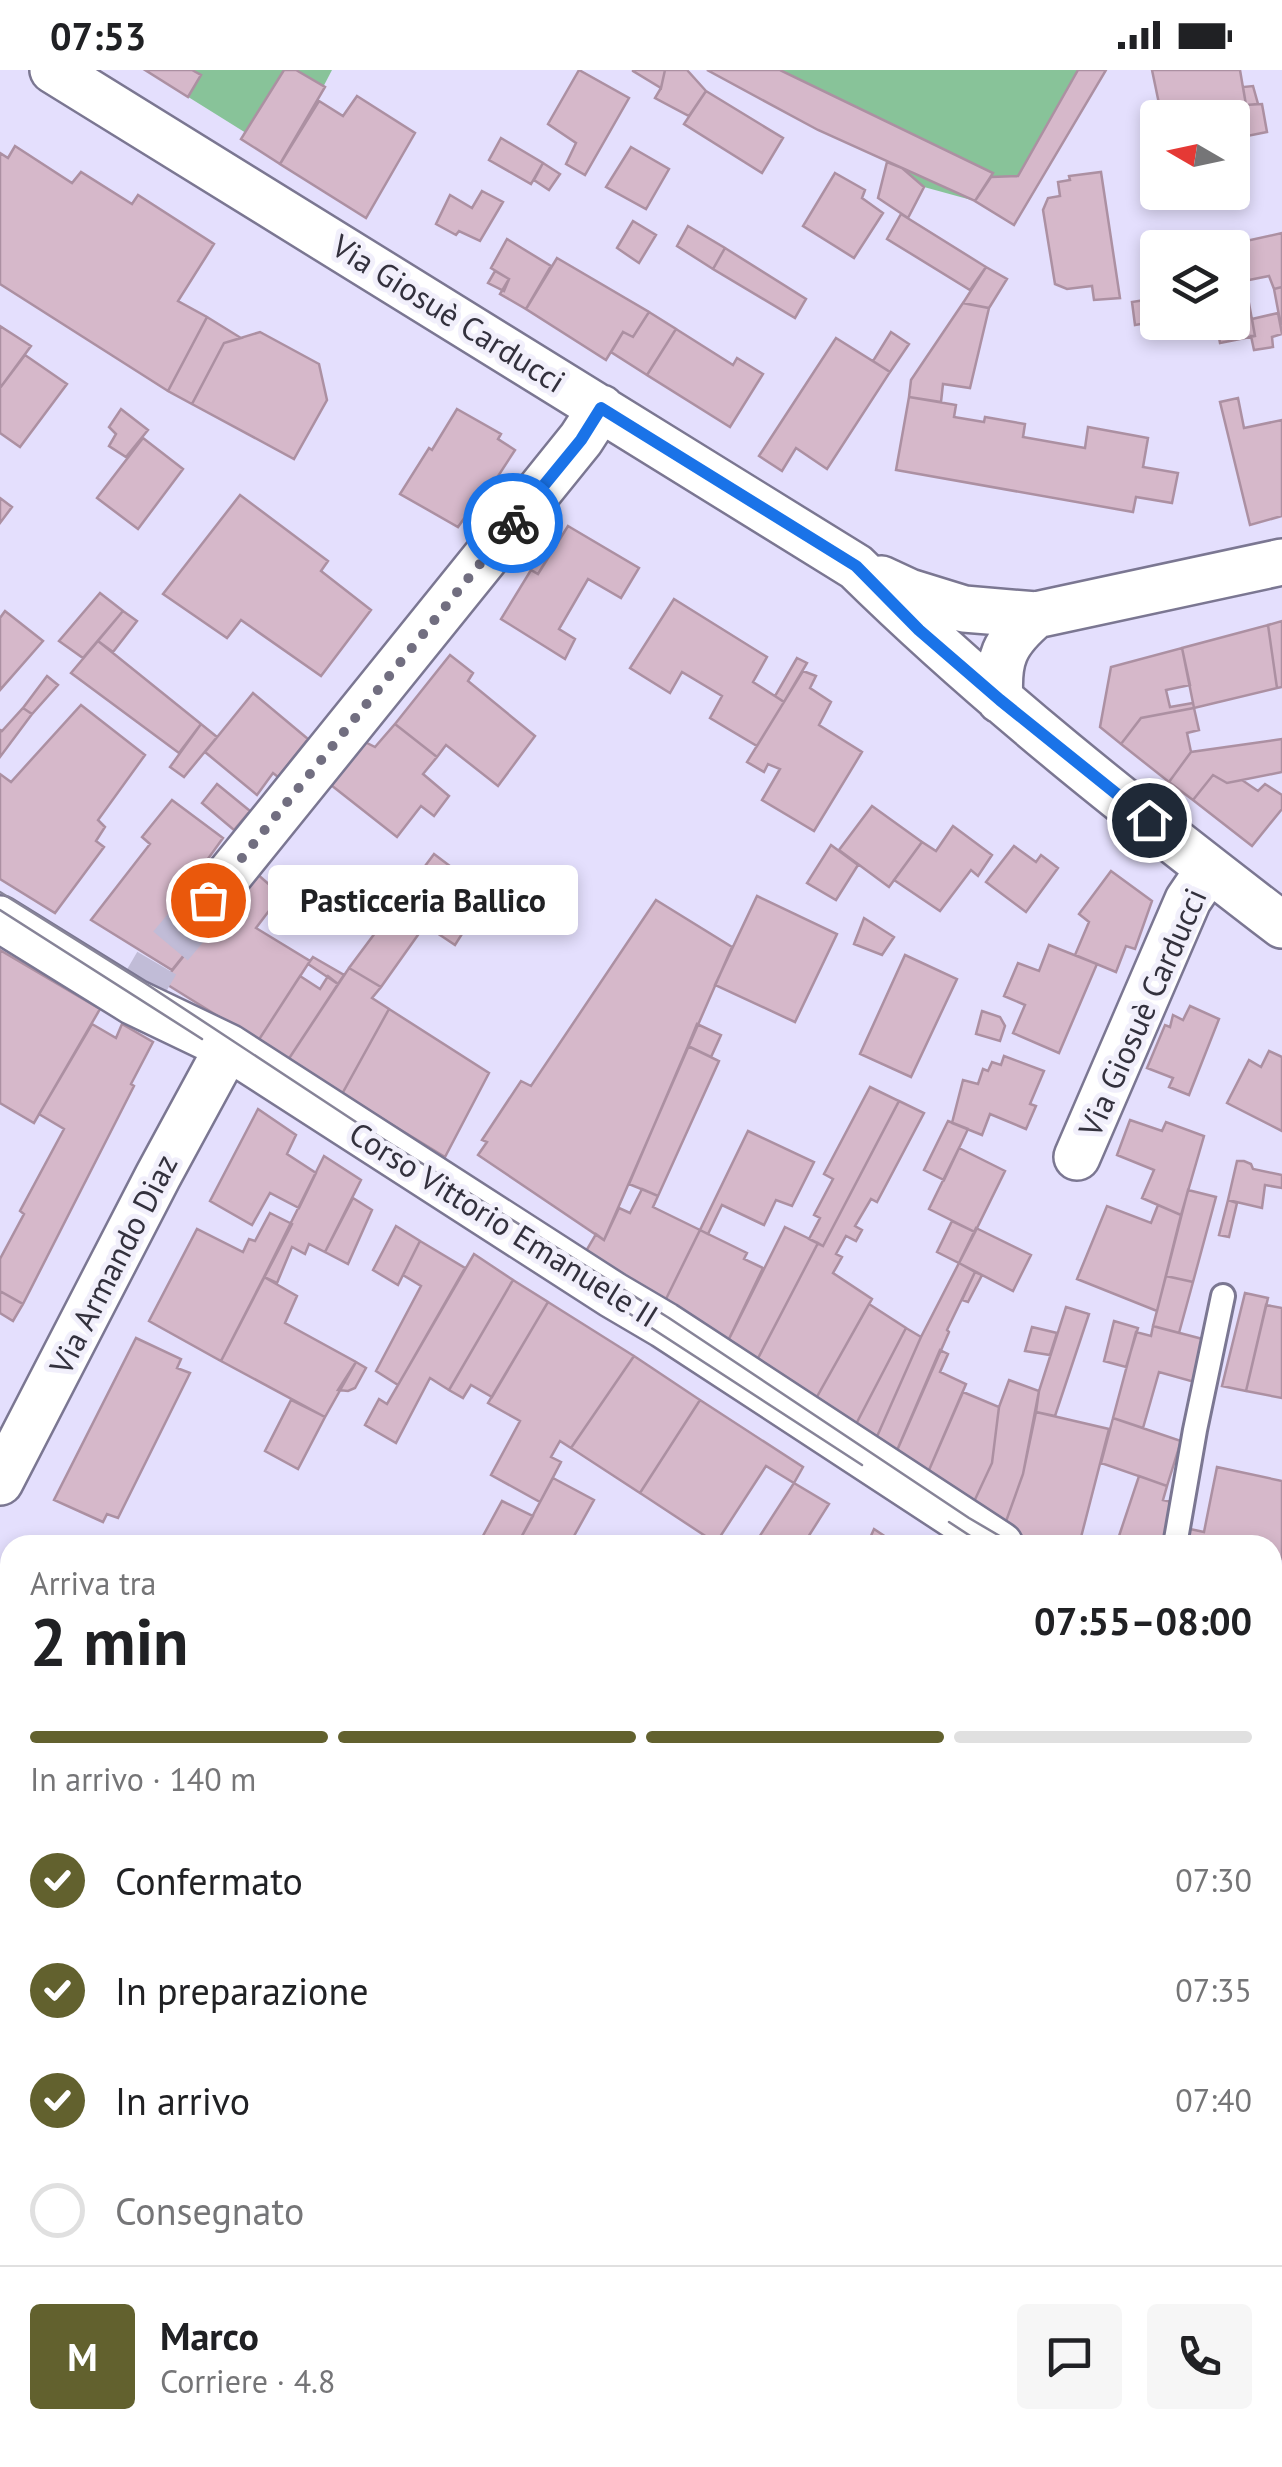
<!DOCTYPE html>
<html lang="it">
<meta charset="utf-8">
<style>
:root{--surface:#fff;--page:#f6f6f6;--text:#202124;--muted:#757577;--line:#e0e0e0;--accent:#62612e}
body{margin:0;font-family:"PT Sans",sans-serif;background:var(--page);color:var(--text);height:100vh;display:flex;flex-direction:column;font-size:38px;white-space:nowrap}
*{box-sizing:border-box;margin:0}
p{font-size:32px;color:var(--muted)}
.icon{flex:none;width:55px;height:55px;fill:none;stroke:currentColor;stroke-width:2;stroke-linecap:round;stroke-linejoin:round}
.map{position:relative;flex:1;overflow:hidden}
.sheet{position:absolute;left:0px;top:1465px;width:1282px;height:932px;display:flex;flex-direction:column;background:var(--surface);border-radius:30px 30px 0 0;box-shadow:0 5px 15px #0003}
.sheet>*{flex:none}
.needle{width:65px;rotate:279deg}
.buttons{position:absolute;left:1140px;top:30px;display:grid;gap:20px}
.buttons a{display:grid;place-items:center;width:110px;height:110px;border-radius:10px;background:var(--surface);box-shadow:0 5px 15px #0003;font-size:50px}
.pin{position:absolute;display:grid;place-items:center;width:85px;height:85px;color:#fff;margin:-42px;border:5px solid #fff;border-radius:50%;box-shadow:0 2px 10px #0007}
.courier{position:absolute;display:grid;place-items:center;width:100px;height:100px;margin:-50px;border:8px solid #1a73e8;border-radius:50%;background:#fff;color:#222;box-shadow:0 2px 12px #0007}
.bubble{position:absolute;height:70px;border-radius:10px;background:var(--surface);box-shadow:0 5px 15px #0003;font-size:32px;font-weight:800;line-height:70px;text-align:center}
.head em{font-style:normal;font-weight:800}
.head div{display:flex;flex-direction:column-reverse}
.head{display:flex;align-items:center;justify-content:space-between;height:170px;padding:0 30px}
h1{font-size:65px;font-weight:800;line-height:75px}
.bar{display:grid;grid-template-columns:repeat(4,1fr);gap:15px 10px;align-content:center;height:120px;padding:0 30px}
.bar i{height:12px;border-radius:8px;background:var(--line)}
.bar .active{background:var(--accent)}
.bar p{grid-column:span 4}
.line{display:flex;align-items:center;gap:25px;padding:0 30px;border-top:2px solid var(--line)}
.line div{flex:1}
.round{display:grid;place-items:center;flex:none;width:105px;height:105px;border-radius:10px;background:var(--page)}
ol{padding:0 30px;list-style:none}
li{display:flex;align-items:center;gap:30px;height:110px}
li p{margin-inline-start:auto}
li .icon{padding:10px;border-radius:50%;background:var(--accent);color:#fff;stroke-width:4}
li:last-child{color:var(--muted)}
li i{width:55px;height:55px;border:5px solid var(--line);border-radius:50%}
.status{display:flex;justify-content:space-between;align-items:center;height:70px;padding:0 50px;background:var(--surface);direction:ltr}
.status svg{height:28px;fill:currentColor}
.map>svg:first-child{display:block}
.green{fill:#88c399}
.building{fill:#d6b8ca;stroke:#ac90a2;stroke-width:2.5}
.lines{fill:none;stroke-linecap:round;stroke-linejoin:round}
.minor-tunnel{stroke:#c1bcd7;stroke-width:45;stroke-dasharray:45 22;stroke-linecap:butt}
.service-casing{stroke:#7b7792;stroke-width:28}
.minor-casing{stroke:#7b7792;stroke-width:50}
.service{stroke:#fff;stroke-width:22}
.minor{stroke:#fff;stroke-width:45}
.tram{stroke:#878498;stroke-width:2.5}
.done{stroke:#716e80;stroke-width:10;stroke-dasharray:0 18}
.route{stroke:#1a73e8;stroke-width:12}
.labels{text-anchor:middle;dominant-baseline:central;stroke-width:10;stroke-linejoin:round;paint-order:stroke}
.street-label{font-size:32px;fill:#33313d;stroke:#f1effb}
</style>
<div class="status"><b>07:53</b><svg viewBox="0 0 49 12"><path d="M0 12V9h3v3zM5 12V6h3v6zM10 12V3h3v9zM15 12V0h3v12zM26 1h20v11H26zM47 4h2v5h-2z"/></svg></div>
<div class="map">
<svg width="1282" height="2397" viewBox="0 0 1282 2397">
<rect width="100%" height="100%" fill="#e4dffd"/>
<path class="green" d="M145,0H332L286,88Z
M707,0H1106L1014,155L975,131L924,117L902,98L818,60Z
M1273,1865H1282V1964H1273Z
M856,2388H929L927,2397H854Z"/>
<path class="building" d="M145,0H192L201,5L188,27Z
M284,0H296L325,17L280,94L241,69Z
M579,0L629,28L585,105L566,94L576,73L548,54Z
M633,0H665L661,18L633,1Z
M665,0H687L706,21L689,46L655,28L661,18Z
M707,0H780L993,103L975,131L818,60Z
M1078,0H1106L1014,155L975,131L991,107L1018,106Z
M1152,0H1240L1246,35L1262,34L1267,62L1232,69V48H1162Z
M1253,16L1258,34L1246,35L1243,17Z
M706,21L783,68L762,103L684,54Z
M357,26L415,63L366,148L280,94L319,31L343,46Z
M501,68L543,93L531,114L489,90Z
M15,76L72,113L81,102L132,134L138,125L214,174L178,231L207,247L168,321L0,214V83L8,88Z
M631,77L669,99L646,139L606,117Z
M887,92L902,98L924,117L908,148L878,128Z
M543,93L560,104L549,120L534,110Z
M1101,102L1120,228L1094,230L1092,216L1067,219L1055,214L1043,140L1048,128L1060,126L1058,112L1070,110L1069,106Z
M835,103L865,120L862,128L883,143L854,188L803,156Z
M482,121L503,132L480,171L459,161L456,165L436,154L450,125L472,138Z
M901,144L986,197L970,220L887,169Z
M633,151L656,165L639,193L617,178Z
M688,156L725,178L713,199L677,176Z
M1282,163V217L1274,219L1269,206L1244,211L1237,173Z
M507,169L551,196L526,239L500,224L509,209L491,198Z
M1237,173L1246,217L1232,220V178H1218Z
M725,178L806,229L795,248L713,199Z
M557,188L649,242L633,267L623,262L606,290L526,239Z
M986,197L1007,209L989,238L963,233Z
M495,201L509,209L504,221L488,213Z
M1246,217L1255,266L1220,273L1216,252H1232V220Z
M1282,217V255L1281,256L1274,219Z
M1157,228L1158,251L1135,255L1132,232Z
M963,233L989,238L970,318L943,314L941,332L909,327L911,310Z
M649,242L676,259L647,305L611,282L623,262L633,267Z
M1278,243L1282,264L1272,267L1273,277L1254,280L1251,266H1255L1252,249Z
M207,247L241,268L224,273L192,334L168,321Z
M0,256L31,276L0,318Z
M676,259L733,295L737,288L763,304L730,357L647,305Z
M260,262L319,294L327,330L294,389L192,334L224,273Z
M891,262L909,274L890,302L873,291Z
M836,268L890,302L827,399L796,378L782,401L759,386Z
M25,285L67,314L20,377L0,363V318Z
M909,327L956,335L954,347L984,352L985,347L1025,354L1023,367L1085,378L1088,357L1148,368L1143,397L1178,403L1172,433L1136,427L1133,442L896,400Z
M1238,328L1244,358L1282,350V446L1250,455L1220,332Z
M121,339L148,360L126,387L109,376L116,364L109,357Z
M457,339L501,364L498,369L515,380L474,443L470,440L458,457L400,424L429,378L432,380Z
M143,368L183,399L138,459L97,428Z
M240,425L328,491L321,501L371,540L321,606L241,550L227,568L163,524Z
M0,428L12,437L0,453Z
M568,456L639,498L621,528L588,509L559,559L575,569L565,589L501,549L531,500L538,504Z
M541,482L549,486L538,504L531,500Z
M100,523L123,541L83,588L59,571Z
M674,529L767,587L753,612L784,632L757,676L710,648L722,626L682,602L670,623L630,598Z
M5,541L43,571L0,620V548Z
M123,541L137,551L113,582L98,571Z
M1282,551V617L1277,618L1268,555Z
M1268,555L1277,618L1194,638L1182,578Z
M98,571L201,654L179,683L71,603Z
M1182,578L1190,615L1166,620L1170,637L1193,633L1194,638L1141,648L1121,674L1100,657L1111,597Z
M450,585L473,603L468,611L535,666L498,716L446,675L437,687L395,654Z
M797,588L807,593L784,632L775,626Z
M803,601L816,606L810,618L831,632L819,655L862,682L814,761L762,730L780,699L768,694L764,702L747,692Z
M47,606L58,615L32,644L23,638Z
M253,623L308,669L278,707L273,703L257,725L205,682Z
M81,635L145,685L98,750L105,757L96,771L104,777L55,843L0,809V704L11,712Z
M23,638L32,644L0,687V660L2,661Z
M1194,638L1199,660L1187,663L1191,682L1169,712L1121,674L1141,648Z
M201,654L217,667L184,707L170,697Z
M395,654L437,687L423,704L449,726L434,746L421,736L397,767L331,715L365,672L375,677Z
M1282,669V702L1227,713L1213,705L1193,730L1169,712L1191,682Z
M1213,705L1227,713L1242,710L1258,721L1265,714L1282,725V739L1252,776L1193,730Z
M217,714L250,741L234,760L202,733Z
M172,730L223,768L189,815L220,840L172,900L91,850L150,774L142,767Z
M872,736L922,772L889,817L839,780Z
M953,756L992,785L978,806L971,800L940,841L894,810L922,772L936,781Z
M831,775L858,795L836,830L807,813Z
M1014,776L1036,792L1041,785L1058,798L1026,842L986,812Z
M434,784L475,815L440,865L425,855L381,917L349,898Z
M1111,801L1152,831L1135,879L1126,876L1116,902L1075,885L1089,852L1079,844Z
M256,803L281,825L256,858L310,891L258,971L163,912L215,847Z
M757,826L837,864L795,952L715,915Z
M656,830L732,877L604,1170L478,1085L487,1072L482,1070L521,1011L531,1016Z
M455,844L469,853L455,875L440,865Z
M864,848L894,867L882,885L854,874Z
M1049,875L1097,894L1059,983L1013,963L1025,935L1004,926L1018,893L1039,901Z
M0,880L100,939L34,1053L0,1033Z
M905,885L957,909L911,1007L860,984Z
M313,887L344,905L338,914L308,894Z
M349,898L381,917L372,928L389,939L342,1024L288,990Z
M300,906L320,919L328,906L338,914L288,990L258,971Z
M1190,936L1219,949L1189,1025L1169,1017L1173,1008L1147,998L1165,955L1170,957L1173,945L1183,950Z
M389,939L489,1003L445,1087L342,1024Z
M982,941L1000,947L1005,956L1000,971L976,964Z
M92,954L116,968L122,954L153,972L131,1014L134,1016L23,1234L0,1221V1189L24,1144L20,1141L64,1059L39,1044Z
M697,954L721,965L711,987L688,976Z
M688,976L719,991L658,1126L629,1114Z
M1269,981L1282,987V1061L1227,1033L1249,990L1261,997Z
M1004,986L1044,1001L1030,1034L1036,1036L1026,1059L990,1044L982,1065L952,1053L963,1010L978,1014L983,999L988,1001L992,992L1001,995Z
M870,1017L899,1031L823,1176L809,1169L820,1148L814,1145L833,1109L824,1104Z
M899,1031L924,1043L877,1132L871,1129L855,1156L862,1160L856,1171L846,1166L836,1184L842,1187L833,1203L872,1229L814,1332L755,1294L818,1173L823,1176Z
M258,1039L296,1065L287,1084L316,1103L299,1138L270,1123L252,1155L210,1131Z
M1130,1050L1162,1061L1166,1052L1204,1066L1181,1145L1142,1128L1154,1100L1117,1085Z
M948,1051L968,1059L944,1110L924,1100Z
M748,1061L814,1092L792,1136L776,1130L764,1155L722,1135L708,1164L700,1160Z
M959,1078L1005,1101L975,1162L929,1139Z
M324,1086L361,1110L325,1182L309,1174L305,1184L292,1177L277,1213L264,1207Z
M1237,1091H1244L1251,1094L1253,1099L1282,1105V1118L1265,1115L1262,1138L1228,1130Z
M642,1119L658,1126L653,1137L700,1160L664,1233L586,1181L596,1164L604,1170L619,1138L630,1143Z
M1188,1120L1216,1127L1193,1212L1166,1206Z
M353,1128L372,1140L348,1194L325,1182Z
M1228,1130L1237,1133L1229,1167L1219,1165Z
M1158,1135L1181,1145L1157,1241L1077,1209L1107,1136L1151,1153Z
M270,1143L292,1154L221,1291L149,1251L197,1159L243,1182L249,1169L255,1171Z
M952,1151L975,1162L959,1193L937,1182Z
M396,1156L420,1171L398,1215L373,1200Z
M785,1157L818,1173L755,1294L726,1275Z
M976,1158L1031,1185L1013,1221L959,1193Z
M700,1160L747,1183L744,1189L763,1198L726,1275L664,1233Z
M420,1171L465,1198L398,1315L376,1301L421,1216L403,1205Z
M474,1184L513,1210L449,1320L430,1308L396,1373L365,1355L379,1329L387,1334Z
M959,1193L975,1202L947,1260L949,1262L895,1385L875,1371L921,1267Z
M975,1202L982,1205L968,1232L962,1230Z
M1166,1206L1193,1212L1179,1263L1153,1256Z
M264,1207L297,1226L285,1253L356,1292L325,1347L221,1291Z
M513,1210L548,1232L492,1327L471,1315L463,1328L449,1320Z
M0,1221L23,1234L13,1251L0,1243Z
M1245,1223L1268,1228L1246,1321L1222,1316Z
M548,1232L634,1286L571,1378L560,1371L551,1387L561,1392L540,1432L491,1405L520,1351L488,1333Z
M869,1234L906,1258L854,1358L814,1332Z
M1266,1235L1282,1238V1328L1246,1321Z
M1066,1237L1089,1244L1055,1346L1036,1342L1039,1321Z
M1114,1251L1138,1258L1126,1297L1104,1291Z
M1153,1256L1210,1271L1198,1313L1159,1302L1143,1358L1113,1348L1136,1262L1151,1266Z
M1032,1257L1057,1263L1050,1285L1025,1281Z
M906,1258L921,1267L875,1371L854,1358Z
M136,1268L181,1289L177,1298L190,1303L118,1448L107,1444L103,1452L54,1430Z
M940,1280L948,1284L940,1302L966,1314L926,1407L895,1385Z
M634,1286L700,1330L640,1423L571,1378Z
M356,1292L366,1298L355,1318L348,1321L338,1320Z
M1009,1310L1039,1321L1023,1404L1004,1457L972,1436L992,1393L999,1337Z
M963,1322L999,1337L992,1393L972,1436L926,1407Z
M291,1330L325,1347L298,1399L265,1381Z
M700,1330L803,1397L794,1413L766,1396L716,1473L640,1423Z
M1036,1342L1109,1359L1079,1475H1031L1004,1457L1023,1404Z
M1113,1348L1181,1371L1167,1416L1101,1393Z
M1217,1397L1282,1411V1489L1272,1488V1475H1186L1190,1459L1204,1462Z
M1139,1406L1167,1416L1163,1430L1172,1432L1163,1475H1116Z
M553,1408L594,1430L569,1475H517Z
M794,1413L829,1434L803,1475H754Z
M502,1431L533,1446L517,1475H478Z
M874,1459L898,1475H882L872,1470L870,1468Z
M1282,1505V1627L1272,1625V1558Z
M1272,1512L1280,1513L1272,1558Z
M10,1623V1711L0,1706V1643Z
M0,1753L10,1758V1849L0,1844Z
M10,1997V2060L0,2062V2000Z
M10,2206V2339L0,2300V2208Z
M1272,2247L1282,2249V2295L1280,2294V2300L1272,2299Z
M1280,2294L1282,2295V2352L1274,2351Z
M64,2388H195L198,2397H66Z
M227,2388H312L315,2397H237L235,2388L228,2390Z
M350,2388L353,2397H318Z
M376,2388H428L431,2397H379Z
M516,2388H557L560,2397H519Z
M788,2388H856L854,2397H785Z
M929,2388H971L969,2397H927Z
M971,2388H1070L1068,2397H969Z"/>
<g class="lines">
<path class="minor-tunnel" d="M134,932L158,891L209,830"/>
<g class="service-casing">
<path id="service" d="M1175,1475L1195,1360L1223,1226
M1272,1823L1282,1824
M1272,1983H1282"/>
</g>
<g class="minor-casing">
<path id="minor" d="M53,0L856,497C988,627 1135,742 1282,855
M881,509L909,522L964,539L1036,545L1282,492
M1000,630C997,589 1004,572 1036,545
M209,830L581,369L601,338
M0,849L134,932L228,977L613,1225L664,1255L1000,1475
M1077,1087L1188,830L1209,799
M0,1412L158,1106L228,977
M1272,1658L1282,1670
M1272,1774L1282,1772
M0,2121L10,2118
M501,2388L504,2397"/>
</g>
<use href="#service" class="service"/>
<use href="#minor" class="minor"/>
<path class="tram" d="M0,822L145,913L356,1052L669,1248L969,1448L1015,1475
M0,840L202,969
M530,1179L862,1395
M949,1452L984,1475
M1272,1645L1282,1657
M1272,1674L1282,1686"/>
</g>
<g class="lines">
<path class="done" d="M208,830L513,453"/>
<path class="route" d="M513,453L581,370L601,338L856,496L919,560L1000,630L1149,750"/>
</g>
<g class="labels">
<g class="street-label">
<text transform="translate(449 243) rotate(32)">Via Giosuè Carducci</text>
<text transform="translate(1142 942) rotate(-66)">Via Giosuè Carducci</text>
<text transform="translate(504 1154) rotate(32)">Corso Vittorio Emanuele II</text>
<text transform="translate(113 1194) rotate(-63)">Via Armando Diaz</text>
</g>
</g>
</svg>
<div class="buttons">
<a><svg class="needle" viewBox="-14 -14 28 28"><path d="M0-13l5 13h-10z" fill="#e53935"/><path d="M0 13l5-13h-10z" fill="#757577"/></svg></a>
<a><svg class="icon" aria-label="layers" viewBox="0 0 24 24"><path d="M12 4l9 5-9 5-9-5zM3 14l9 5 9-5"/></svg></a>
</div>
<div class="pin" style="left:208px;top:830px;background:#ea580c"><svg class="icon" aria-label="bag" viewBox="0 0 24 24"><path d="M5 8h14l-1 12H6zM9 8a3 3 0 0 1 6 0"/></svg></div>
<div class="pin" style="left:1149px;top:750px;background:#1f2937"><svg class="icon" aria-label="home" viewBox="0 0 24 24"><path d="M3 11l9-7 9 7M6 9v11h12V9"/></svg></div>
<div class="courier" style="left:513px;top:453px"><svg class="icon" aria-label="bike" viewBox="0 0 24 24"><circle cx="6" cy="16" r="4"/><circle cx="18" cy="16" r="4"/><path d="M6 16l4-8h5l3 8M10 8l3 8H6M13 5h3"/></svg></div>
<div class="bubble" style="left:268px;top:795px;width:310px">Pasticceria Ballico</div>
<section class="sheet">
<div class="head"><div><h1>2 min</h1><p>Arriva tra</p></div><em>07:55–08:00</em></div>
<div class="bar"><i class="active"></i><i class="active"></i><i class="active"></i><i></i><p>In arrivo · 140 m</p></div>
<ol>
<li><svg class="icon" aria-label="check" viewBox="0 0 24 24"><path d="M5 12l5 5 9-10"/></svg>Confermato<p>07:30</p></li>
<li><svg class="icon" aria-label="check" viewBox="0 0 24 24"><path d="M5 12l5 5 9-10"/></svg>In preparazione<p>07:35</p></li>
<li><svg class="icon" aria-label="check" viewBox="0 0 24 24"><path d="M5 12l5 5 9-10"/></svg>In arrivo<p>07:40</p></li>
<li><i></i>Consegnato</li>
</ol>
<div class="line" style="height:180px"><b class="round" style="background:var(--accent);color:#fff">M</b><div><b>Marco</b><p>Corriere · 4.8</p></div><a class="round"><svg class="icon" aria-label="chat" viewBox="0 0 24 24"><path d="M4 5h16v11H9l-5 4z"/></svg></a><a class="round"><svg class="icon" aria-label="phone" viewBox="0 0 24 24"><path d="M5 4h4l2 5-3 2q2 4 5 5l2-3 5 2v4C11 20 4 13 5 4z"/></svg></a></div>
</section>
</div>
